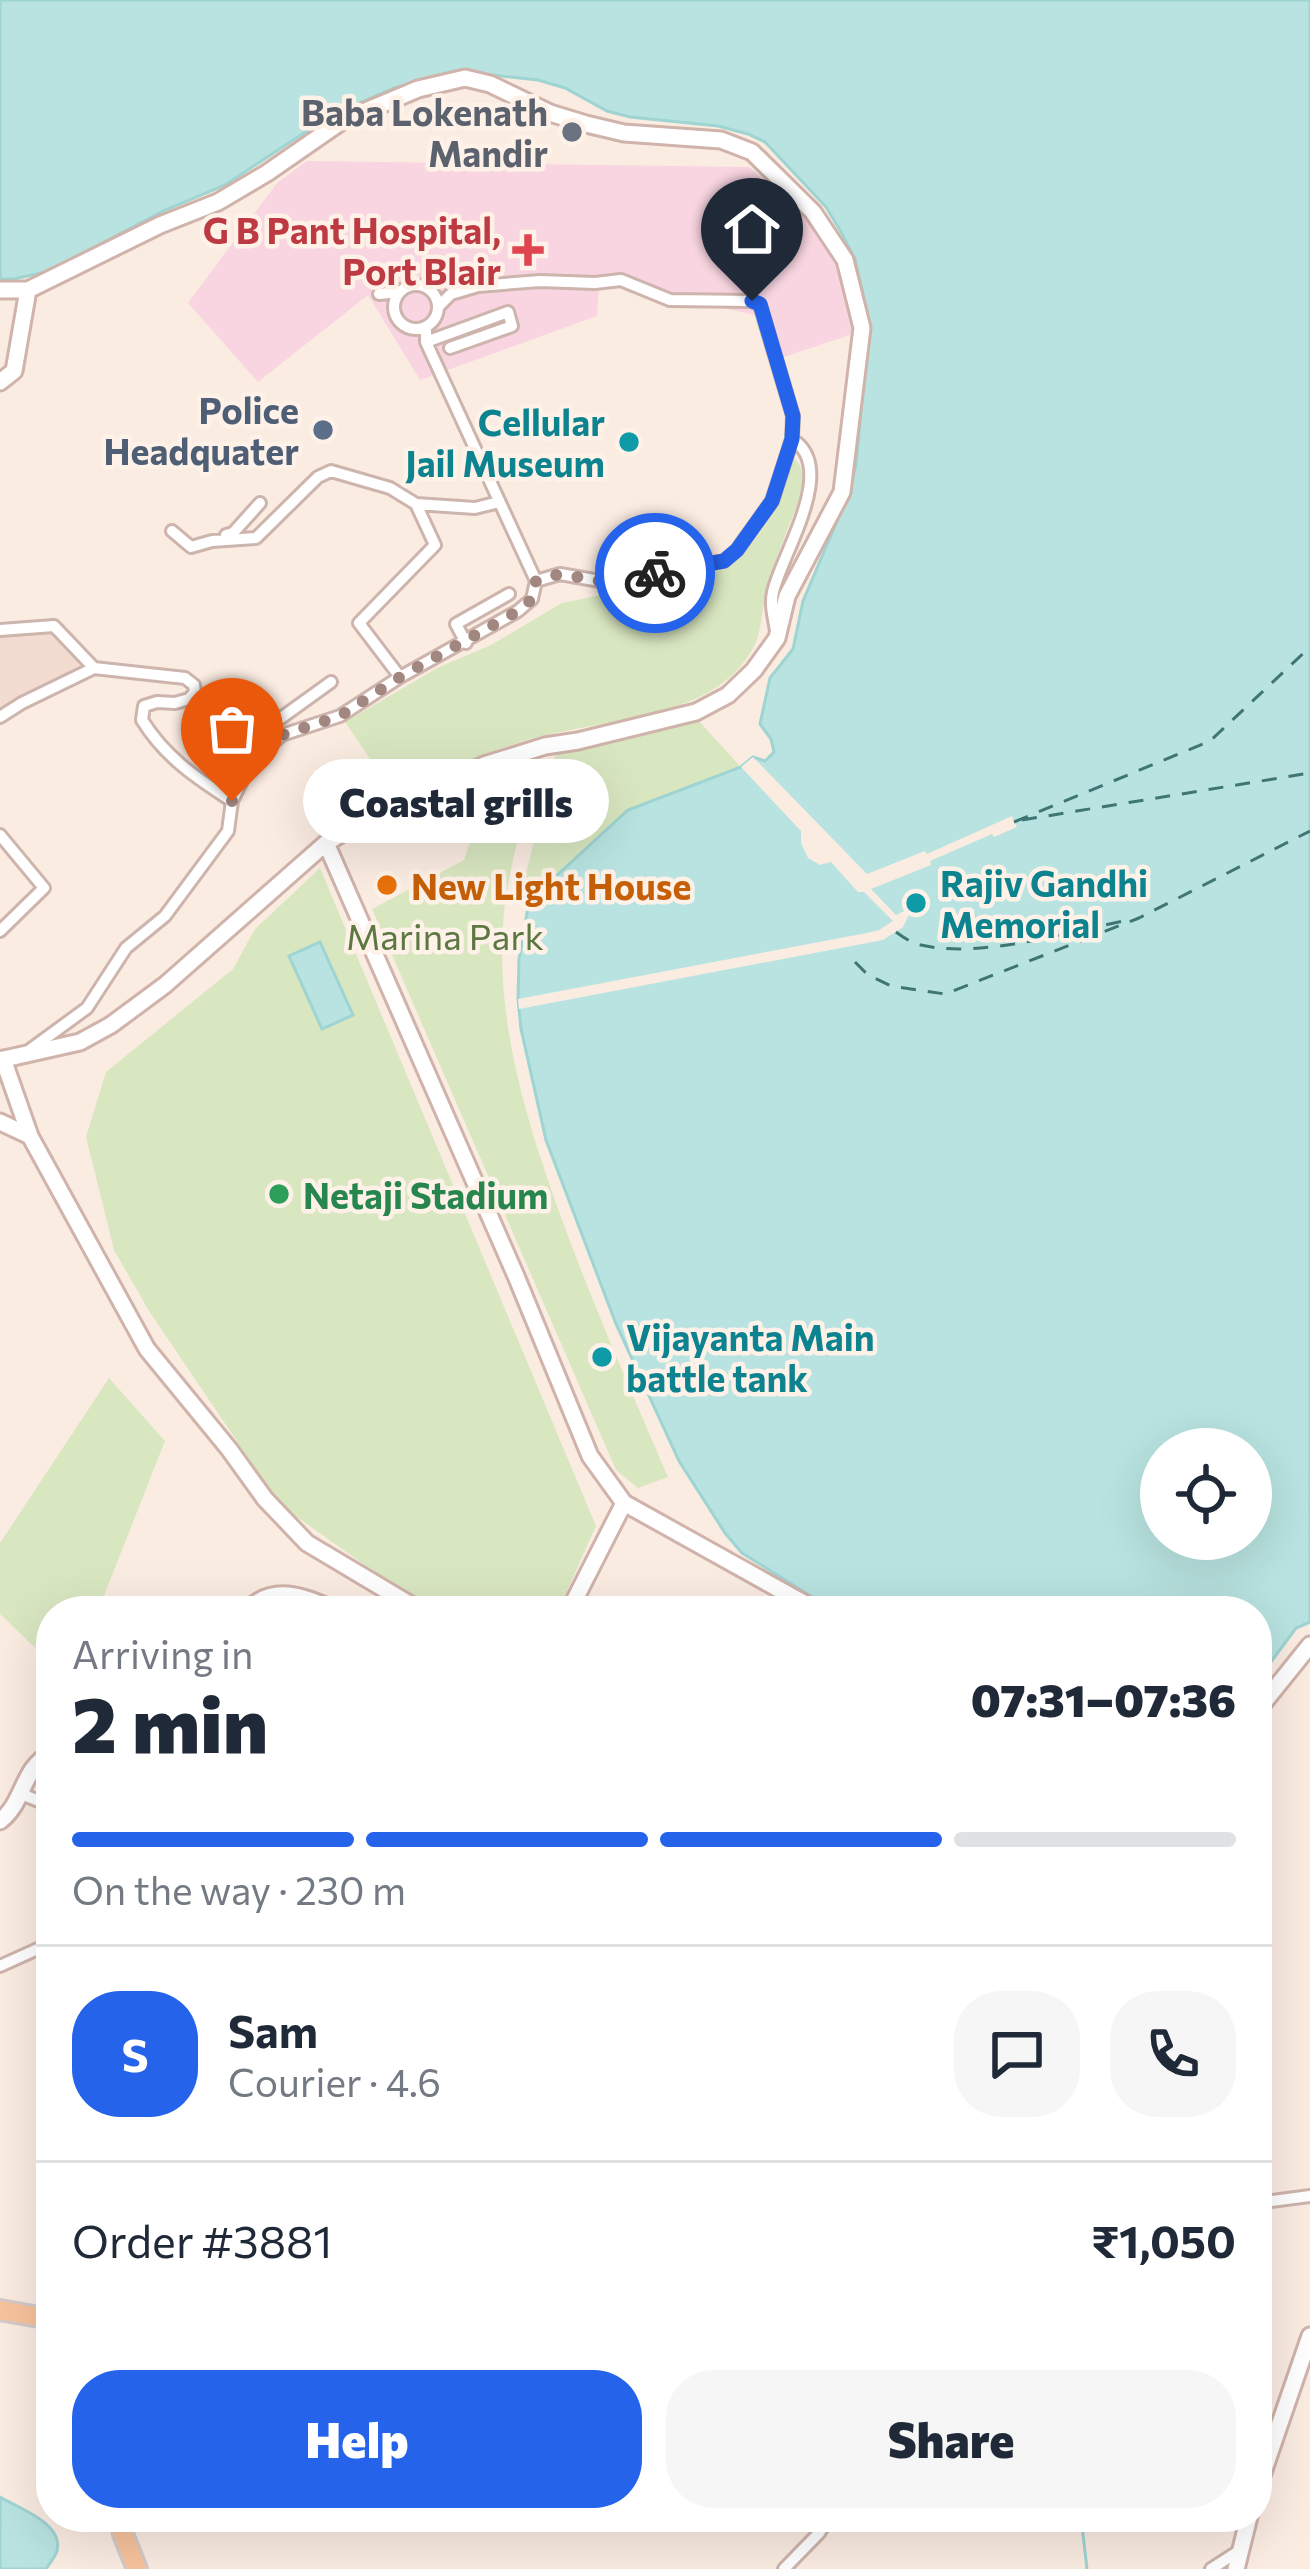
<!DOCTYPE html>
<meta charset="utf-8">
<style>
:root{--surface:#fff;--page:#f6f6f7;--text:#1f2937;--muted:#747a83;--line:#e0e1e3;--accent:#2563eb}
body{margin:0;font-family:Commissioner,sans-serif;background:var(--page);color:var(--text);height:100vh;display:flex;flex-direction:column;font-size:45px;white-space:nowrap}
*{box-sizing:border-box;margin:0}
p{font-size:39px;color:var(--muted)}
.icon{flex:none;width:66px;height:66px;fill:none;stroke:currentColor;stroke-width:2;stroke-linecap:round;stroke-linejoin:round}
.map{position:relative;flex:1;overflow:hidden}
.sheet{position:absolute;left:36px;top:1596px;width:1236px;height:936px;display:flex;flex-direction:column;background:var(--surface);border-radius:48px;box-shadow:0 12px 48px #0002}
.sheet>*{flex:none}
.controls{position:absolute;left:1140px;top:1428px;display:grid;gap:24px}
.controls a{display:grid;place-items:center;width:132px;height:132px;border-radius:50%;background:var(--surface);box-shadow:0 12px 48px #0002;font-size:60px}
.pin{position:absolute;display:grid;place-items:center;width:102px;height:102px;color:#fff;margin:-123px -51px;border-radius:50% 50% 50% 0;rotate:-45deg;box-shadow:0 0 12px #0007}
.pin .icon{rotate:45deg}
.courier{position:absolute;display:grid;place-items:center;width:120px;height:120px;margin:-60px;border:9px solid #2563eb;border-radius:50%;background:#fff;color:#222;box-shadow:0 3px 15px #0007}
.bubble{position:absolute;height:84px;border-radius:42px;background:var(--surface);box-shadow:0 12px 48px #0002;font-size:39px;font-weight:800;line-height:84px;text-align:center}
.overview em{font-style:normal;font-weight:800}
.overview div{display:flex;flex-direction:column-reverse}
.overview{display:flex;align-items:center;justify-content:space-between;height:204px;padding:0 36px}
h1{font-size:78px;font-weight:800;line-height:90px}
.bar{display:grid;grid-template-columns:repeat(4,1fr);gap:18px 12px;align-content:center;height:144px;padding:0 36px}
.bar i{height:15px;border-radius:9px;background:var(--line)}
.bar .selected{background:var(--accent)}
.bar p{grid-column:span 4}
.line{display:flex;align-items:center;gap:30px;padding:0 36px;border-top:3px solid var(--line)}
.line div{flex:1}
.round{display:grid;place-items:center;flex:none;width:126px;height:126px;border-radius:48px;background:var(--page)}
.primary-button{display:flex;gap:24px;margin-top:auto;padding:24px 36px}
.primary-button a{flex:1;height:138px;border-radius:48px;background:var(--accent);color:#fff;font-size:48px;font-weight:800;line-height:138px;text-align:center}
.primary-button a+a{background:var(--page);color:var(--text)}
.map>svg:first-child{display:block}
.residential{fill:#f2dcd1}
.medical{fill:#f8d5e1}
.green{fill:#d9e7c1}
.water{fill:#b8e3e0;stroke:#9ed4d2;stroke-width:3;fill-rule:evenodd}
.pier{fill:#fbece2}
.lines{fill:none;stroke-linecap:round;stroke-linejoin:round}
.stream{stroke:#9ed4d2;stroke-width:3}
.ferry{stroke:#3f7674;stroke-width:3;stroke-dasharray:15 12;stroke-linecap:butt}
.street-casing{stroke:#cdb4ac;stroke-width:16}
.secondary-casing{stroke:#d0b3aa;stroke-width:21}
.primary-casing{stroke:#d4cac9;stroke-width:24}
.street{stroke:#fff;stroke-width:10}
.secondary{stroke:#fff;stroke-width:15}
.primary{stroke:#f7c39d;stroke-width:18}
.done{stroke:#a1877f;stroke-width:12;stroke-dasharray:0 21.6}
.route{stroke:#2563eb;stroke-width:15}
.worship-dot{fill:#6b7280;stroke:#fef1e8;stroke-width:4.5}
.health-dot{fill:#e0444e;stroke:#fef1e8;stroke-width:4.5}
.service-dot{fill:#5c6f8a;stroke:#fef1e8;stroke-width:4.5}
.culture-dot{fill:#0f9aa8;stroke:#fef1e8;stroke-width:4.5}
.food-dot{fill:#e8710a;stroke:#fef1e8;stroke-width:4.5}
.leisure-dot{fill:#2e9e5b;stroke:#fef1e8;stroke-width:4.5}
.labels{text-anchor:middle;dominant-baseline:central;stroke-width:9;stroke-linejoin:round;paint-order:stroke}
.worship-label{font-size:36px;font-weight:bold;fill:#5b616d;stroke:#fef1e8;text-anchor:end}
.health-label{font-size:36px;font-weight:bold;fill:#be3a42;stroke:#fef1e8;text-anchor:end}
.service-label{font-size:36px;font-weight:bold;fill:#4e5e75;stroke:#fef1e8;text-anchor:end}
.culture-label{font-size:36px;font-weight:bold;fill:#0d838f;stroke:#fef1e8;text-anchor:start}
.food-label{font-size:36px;font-weight:bold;fill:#c56008;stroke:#fef1e8;text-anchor:start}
.park-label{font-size:36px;fill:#5d7742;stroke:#fef1e8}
.leisure-label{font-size:36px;font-weight:bold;fill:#27864d;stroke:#fef1e8;text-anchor:start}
</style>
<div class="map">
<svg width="1310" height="2569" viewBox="0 0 1310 2569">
<rect width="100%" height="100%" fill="#fbece2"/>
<path class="residential" d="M53,632L85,668L0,713V634Z"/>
<path class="medical" d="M307,161L749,167L817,227L841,273L856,333L781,358L768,318L613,284L599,288L597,316L420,380L368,295L258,382L188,303L277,183Z"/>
<path class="green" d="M793,457C815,475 794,511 786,533C777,556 769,579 764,603C760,623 761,638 749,655C707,721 600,719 531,739C485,752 438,774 394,794L345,722L437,668L491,645L562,603L726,569C752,548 774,518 785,486C789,477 789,466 793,457Z
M697,719L741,767L628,810L529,901L521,893L556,753Z
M529,789C521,830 505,884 503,925C497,1022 524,1113 556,1203C589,1296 629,1386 668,1477L638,1488L616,1470L372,909L464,860L474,830L466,811Z
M320,868L596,1526L558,1611H441L390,1583L280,1505L149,1311L114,1250L86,1137L106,1072L233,969L255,929Z
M109,1378L165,1441L98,1611H51V1663L0,1614V1543Z"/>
<path class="water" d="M0,0H1310V1622L1296,1628L1257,1681V1611H835L742,1553L725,1533L679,1461L616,1324L546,1140L521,1029L518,999L519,959L529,901L628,810L741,767L753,757L765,761L774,752L771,739L760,724L770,678L793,649L803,601L849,493L856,465L869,321L855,259L841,232L826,207L765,142L748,134L718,126L630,117L607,111L565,88L538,80L465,72L394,88L350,107L313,127L225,185L163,211L49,271L14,279H0ZM1161,1449H1251V1539H1161Z
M320,942L353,1015L322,1029L289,956Z
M0,2497C18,2508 64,2523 57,2551C55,2557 50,2563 46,2569H0Z"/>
<path class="pier" d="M753,757L867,874L925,851L927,854L1012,816L1017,827L994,837L992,834L930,861L931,865L871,889L896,915L908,909L907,902L912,895H919L925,901L921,911H911L903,927L883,940L519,1009L518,999L867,933L879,930L893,921L864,892H858L831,862L820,865L808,858L801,843V831L741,767Z"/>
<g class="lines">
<path class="stream" d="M1081,2517L1087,2569"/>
<path class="ferry" d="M1022,820L1310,773
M1014,822L1210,741L1310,647
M896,932C904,938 912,943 921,945C980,959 1068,932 1128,920
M855,962L868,975L891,986L945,994L1139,918L1310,831"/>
<g class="street-casing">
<path id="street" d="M394 307a22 22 0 1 1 44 0a22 22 0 1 1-44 0Z
M379,294L399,292
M426,328V342L536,581L560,574L600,581L632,578L724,561L737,550L772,501L792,439L793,416L760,305L752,301L670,300L621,280L595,283L540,281L478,286L451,294L439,306
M426,342L508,312L512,326L450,348
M172,531L191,547L212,541L256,538L318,477L331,471L390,488L416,504L475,508L499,502
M226,535L233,533L260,503
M0,630L54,626L94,668L185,678L194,685L195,692L189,699L175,703L157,702L144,706L142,720C165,757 196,778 232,801
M776,631C774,618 770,605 773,592C782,553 839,468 792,439
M466,643L456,624L509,594
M400,677L359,623L435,545L416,504
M0,717L22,703L94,668
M253,757L263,731L331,682
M0,835L44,888L0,931
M31,1049L87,1008L126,948L165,916L228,831L232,801L252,760L282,735L340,716L400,677L518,611L532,599L536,581
M19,1793L51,1806
M0,1966L51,1943
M1257,2203L1310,2196
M621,2517H638
M784,2569L819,2533L829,2517
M1211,2569L1239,2551"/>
</g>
<g class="secondary-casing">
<path id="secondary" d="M0,290H28L160,225L218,202L267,173L342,121L418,89L465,78L490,84L550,113L586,124L624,133L721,140L752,152L813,212L845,260L862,328L842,492L787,596L777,638L754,670L728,695L696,712L578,741L545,746L484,765L366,819L326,843L165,985L111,1025L80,1042L0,1060
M0,382L14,371L28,290
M326,843L516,1276L590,1456L624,1503L818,1611
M3,1059L30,1136L147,1349L229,1449L265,1499L307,1543L421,1611
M0,1122L30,1136
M247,1611C274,1582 306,1598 337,1611
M569,1611L624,1503
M1257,1711L1310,1645
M0,1821C25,1802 21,1769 51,1753
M1257,2490L1310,2336
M1236,2569L1249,2517"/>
</g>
<g class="primary-casing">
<path id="primary" d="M0,2310L51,2319
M120,2517L123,2534L137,2569"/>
</g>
<use href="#street" class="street"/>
<use href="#secondary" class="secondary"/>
<use href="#primary" class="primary"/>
</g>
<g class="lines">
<path class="done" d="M232,801L252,760L282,735L340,716L400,677L518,611L532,599L536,581L560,574L600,581L655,573"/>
<path class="route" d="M655,573L724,561L737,550L772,501L792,439L793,416L760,304L752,301"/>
</g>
<circle class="worship-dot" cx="572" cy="132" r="12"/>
<path class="health-dot" d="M522 232h12v12h12v12h-12v12h-12v-12h-12v-12h12z"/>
<circle class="service-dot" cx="323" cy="430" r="12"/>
<g class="culture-dot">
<circle cx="629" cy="442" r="12"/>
<circle cx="916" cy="903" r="12"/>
<circle cx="602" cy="1357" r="12"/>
</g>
<circle class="food-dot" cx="387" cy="885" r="12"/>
<circle class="leisure-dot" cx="279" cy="1194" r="12"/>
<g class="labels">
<g class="worship-label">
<text x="548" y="111">Baba Lokenath<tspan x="548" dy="41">Mandir</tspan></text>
</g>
<g class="health-label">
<text x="501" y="229">G B Pant Hospital,<tspan x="501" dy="41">Port Blair</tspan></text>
</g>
<g class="service-label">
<text x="299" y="409">Police<tspan x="299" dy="41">Headquater</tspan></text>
</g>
<g class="culture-label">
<text x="605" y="421" text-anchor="end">Cellular<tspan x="605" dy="41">Jail Museum</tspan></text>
<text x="940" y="882">Rajiv Gandhi<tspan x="940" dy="41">Memorial</tspan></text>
<text x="626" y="1336">Vijayanta Main<tspan x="626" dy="41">battle tank</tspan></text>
</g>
<g class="food-label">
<text x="411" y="885">New Light House</text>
</g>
<g class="park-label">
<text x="445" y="935">Marina Park</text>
</g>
<g class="leisure-label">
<text x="303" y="1194">Netaji Stadium</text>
</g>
</g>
</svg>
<div class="controls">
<a><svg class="icon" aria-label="locate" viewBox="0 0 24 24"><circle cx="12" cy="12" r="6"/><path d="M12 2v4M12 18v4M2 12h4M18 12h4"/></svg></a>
</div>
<div class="pin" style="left:232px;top:801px;background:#ea580c"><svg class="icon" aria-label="bag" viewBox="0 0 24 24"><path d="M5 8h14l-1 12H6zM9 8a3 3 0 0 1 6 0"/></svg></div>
<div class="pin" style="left:752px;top:301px;background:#1f2937"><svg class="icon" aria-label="home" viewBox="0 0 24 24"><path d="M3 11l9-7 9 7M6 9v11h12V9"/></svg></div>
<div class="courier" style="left:655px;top:573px"><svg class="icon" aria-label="bike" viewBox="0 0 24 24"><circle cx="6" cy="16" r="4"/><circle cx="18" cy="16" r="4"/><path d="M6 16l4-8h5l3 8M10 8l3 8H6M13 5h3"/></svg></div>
<div class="bubble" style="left:303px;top:759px;width:306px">Coastal grills</div>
<section class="sheet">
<div class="overview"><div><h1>2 min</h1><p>Arriving in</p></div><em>07:31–07:36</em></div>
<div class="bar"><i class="selected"></i><i class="selected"></i><i class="selected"></i><i></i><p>On the way · 230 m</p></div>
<div class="line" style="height:216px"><b class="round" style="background:var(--accent);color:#fff">S</b><div><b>Sam</b><p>Courier · 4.6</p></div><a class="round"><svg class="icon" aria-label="chat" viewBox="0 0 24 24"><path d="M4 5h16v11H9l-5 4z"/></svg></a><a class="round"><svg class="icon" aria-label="phone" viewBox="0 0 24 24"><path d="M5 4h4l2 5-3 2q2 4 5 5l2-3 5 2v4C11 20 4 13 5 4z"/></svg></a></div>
<div class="line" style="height:156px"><div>Order #3881</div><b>₹1,050</b></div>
<div class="primary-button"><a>Help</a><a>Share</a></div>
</section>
</div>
